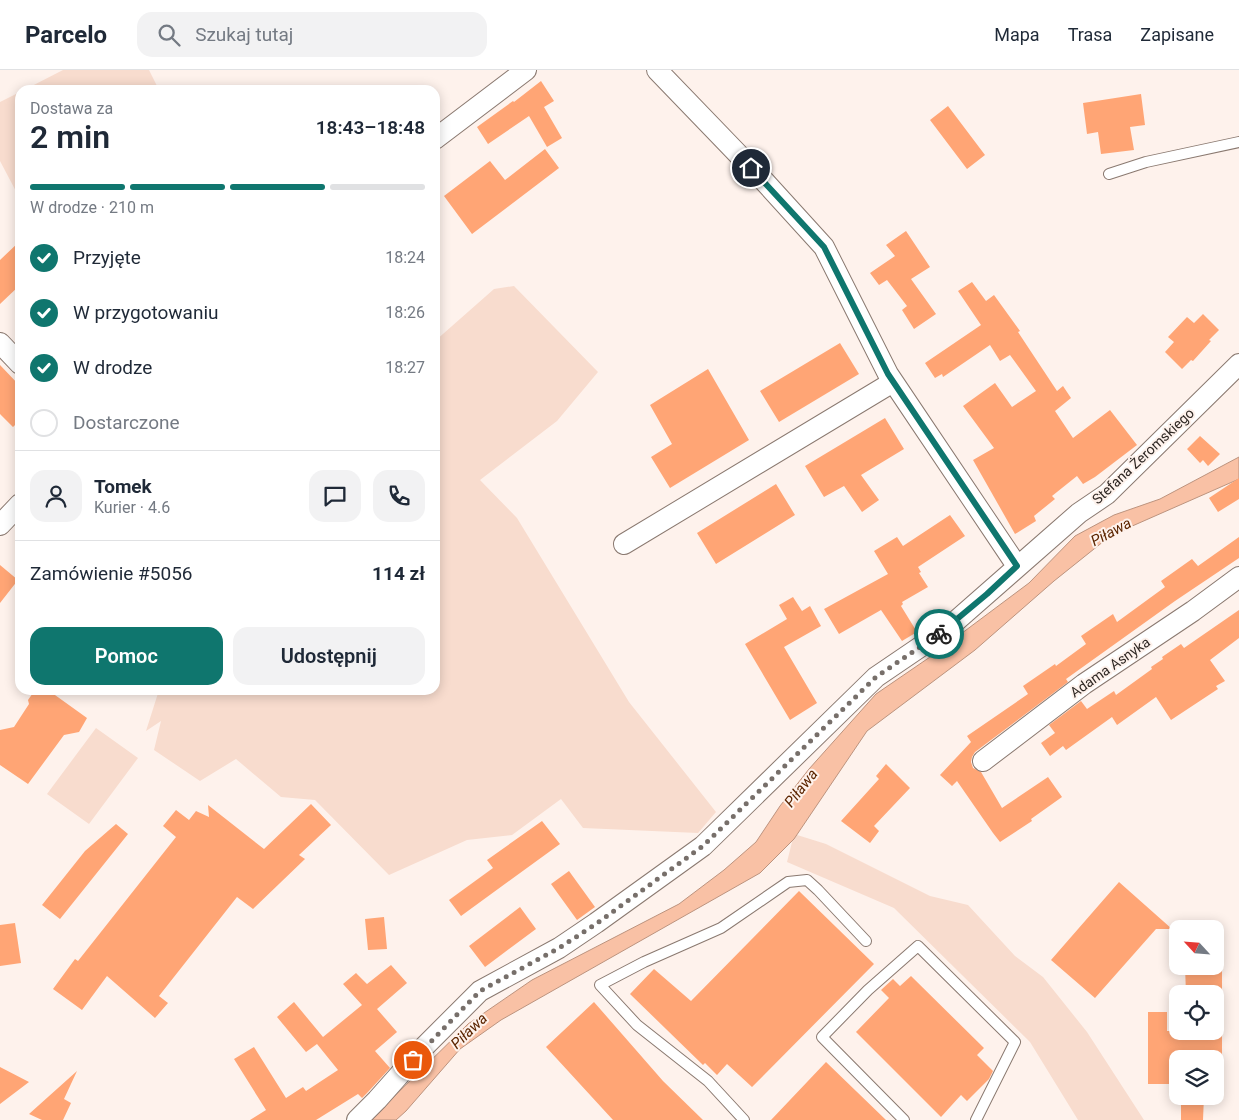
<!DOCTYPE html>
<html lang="pl">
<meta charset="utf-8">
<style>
:root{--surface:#fff;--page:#f2f2f3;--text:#1f2937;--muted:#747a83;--line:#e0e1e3;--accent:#0f766e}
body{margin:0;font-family:Roboto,sans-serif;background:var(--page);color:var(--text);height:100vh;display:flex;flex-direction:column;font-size:19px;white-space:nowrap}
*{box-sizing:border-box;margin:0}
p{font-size:16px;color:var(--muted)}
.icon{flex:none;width:28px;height:28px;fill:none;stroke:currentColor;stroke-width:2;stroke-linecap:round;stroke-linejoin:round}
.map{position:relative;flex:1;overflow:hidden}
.details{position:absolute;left:15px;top:15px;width:425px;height:610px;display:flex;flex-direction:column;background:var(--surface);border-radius:15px;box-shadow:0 2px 12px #0003}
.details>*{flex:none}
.needle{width:32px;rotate:296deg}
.fabs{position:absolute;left:1169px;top:850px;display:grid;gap:10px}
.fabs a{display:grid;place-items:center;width:55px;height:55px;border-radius:10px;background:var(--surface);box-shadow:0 2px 12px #0003;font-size:25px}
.pin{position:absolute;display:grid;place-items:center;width:42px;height:42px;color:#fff;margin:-21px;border:2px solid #fff;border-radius:50%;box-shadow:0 1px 5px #0007}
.courier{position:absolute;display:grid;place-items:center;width:50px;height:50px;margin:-25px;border:4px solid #0f766e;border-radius:50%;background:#fff;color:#222;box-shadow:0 1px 6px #0007}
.overview em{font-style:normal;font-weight:600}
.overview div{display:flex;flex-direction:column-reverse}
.overview{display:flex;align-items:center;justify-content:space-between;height:85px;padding:0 15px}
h1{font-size:32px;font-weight:600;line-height:38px}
.bar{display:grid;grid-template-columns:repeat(4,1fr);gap:8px 5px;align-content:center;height:60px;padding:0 15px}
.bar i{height:6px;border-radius:4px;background:var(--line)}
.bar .selected{background:var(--accent)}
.bar p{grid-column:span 4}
.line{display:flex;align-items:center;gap:12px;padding:0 15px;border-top:1px solid var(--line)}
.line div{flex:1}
.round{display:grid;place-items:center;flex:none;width:52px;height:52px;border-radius:15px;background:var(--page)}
ol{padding:0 15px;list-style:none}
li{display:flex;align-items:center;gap:15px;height:55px}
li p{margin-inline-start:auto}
li .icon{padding:5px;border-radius:50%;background:var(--accent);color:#fff;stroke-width:4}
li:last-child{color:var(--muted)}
li i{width:28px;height:28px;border:2px solid var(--line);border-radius:50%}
.action{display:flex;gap:10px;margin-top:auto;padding:10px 15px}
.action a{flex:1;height:58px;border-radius:15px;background:var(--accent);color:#fff;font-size:20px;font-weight:600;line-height:58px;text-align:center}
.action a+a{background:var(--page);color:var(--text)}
header{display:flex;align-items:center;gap:30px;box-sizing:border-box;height:70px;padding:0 25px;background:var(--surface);border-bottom:1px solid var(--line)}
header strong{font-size:24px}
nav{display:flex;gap:28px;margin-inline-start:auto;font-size:18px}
.search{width:350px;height:45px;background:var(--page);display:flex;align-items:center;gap:12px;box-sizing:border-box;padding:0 18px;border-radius:15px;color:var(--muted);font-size:19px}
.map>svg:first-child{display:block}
.green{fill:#f8dcce}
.water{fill:#f9c1a5;stroke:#bc937e}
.building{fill:#ffa575}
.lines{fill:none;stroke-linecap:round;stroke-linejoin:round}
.lane-casing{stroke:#8a7970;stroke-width:12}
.street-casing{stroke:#8a7970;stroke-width:22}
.lane{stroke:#fff;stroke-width:10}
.street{stroke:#fff;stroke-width:20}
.done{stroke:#776f6a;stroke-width:5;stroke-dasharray:0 9}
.route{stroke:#0f766e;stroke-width:6}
.labels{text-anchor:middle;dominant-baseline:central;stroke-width:4;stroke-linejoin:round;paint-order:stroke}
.street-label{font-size:14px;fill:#2f2824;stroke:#fef2ec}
.water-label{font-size:15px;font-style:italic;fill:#5c2500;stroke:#fef2ec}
</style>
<header>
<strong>Parcelo</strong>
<div class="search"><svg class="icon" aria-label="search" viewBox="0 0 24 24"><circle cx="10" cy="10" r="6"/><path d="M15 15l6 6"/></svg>Szukaj tutaj</div>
<nav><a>Mapa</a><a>Trasa</a><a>Zapisane</a></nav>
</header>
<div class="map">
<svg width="1239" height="1050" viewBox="0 0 1239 1050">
<rect width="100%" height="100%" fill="#fef2ec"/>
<path class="green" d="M63,0H149L159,20H24Z
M20,22V127H19L0,91V32Z
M514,216L598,302L557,351L480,410L517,448L629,632L716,742L698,763L583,758L561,729L512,765L467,770L389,805L315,730L281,727L236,689L200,711L154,680L161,651L146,661L159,620H435V271L494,219Z
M96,658L138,688L89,754L47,724Z
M794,764L826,774L930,826L968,835L1015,886L1043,907L1087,962L1144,1050H1078L1030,972L894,838L787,792Z"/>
<path class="water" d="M1239,387V409L1130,457L1104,471L1054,511L975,580L867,661L794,769L760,803L501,950L460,979L406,1041L396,1050H370L468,954L532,910L679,834L724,800L756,772L780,736L809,699L876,624L930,587L1029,513L1075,466L1114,445L1160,429Z"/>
<path class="building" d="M541,11L554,31L544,37L562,68L547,77L529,46L488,74L477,57L513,31L514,32Z
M1141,24L1145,55L1130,57L1134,80L1101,84L1098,62L1087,64L1083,33Z
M948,36L985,85L967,99L930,50Z
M545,79L559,98L472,164L444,126L490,91L505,110Z
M906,161L930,197L911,209L936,244L914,259L902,240L907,236L887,210L879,215L870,203L895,186L886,175Z
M20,171V215L0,234V190Z
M972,212L986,231L994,225L1020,261L1018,262L1057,321L1063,316L1071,328L1055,341L1073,368L1110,340L1137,375L1095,407L1083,414L1077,406L1052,426L1055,429L1034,446L1036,451L1015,464L973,390L994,378L963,336L995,313L1012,337L1036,321L1010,285L1000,291L990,275L943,307L942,304L935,308L925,293L981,255L958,221Z
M1203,244L1219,260L1209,270L1211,271L1193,291L1191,290L1182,299L1165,282L1174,272L1168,267L1187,247L1194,253Z
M840,273L859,304L779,352L760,321Z
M0,295L20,316V350L13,357L0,344Z
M708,299L749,370L670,418L651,387L672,374L650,335Z
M885,348L904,379L861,405L879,430L862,442L844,416L824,427L805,396Z
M1200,366L1220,384L1208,396L1203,390L1200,393L1187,379Z
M1239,408V429L1218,442L1209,428Z
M776,414L795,445L716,494L697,463Z
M950,445L965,466L918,497L921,502L919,503L928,517L902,532L903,534L901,536L917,562L902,571L881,540L839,564L824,539L888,504L874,481L897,467L903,476Z
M1239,467V488L1175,531L1066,609L1068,612L975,682L972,687L971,692L973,698L981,702L1002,738L1048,707L1062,727L1031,749L1032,751L1000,772L993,763L957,711L952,716L940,705L971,672L967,666L1028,624L1023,616L1055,594L1056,596L1086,574L1081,566L1113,544L1117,552L1165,517L1161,511L1192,489L1198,496Z
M0,495L18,510L0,533Z
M793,527L802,541L810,536L821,556L784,577L817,633L790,650L745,574L787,549L779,535Z
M1239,540V568L1210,590L1225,611L1216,616L1218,619L1171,650L1156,627L1117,655L1112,647L1066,680L1063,676L1050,686L1041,673L1055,663L1049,655L1081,631L1087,639L1114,621L1116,625L1152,599L1151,597L1163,589L1162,587L1181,574L1184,578Z
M35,620H48L87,648L79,662L64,665L28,714L0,695V660L14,657L29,634L28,630Z
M886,694L910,718L874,756L879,761L870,773L841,751L879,709L876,706Z
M311,734L331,755L299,785L305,789L253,839L237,827L159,926L168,933L155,948L107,906L82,940L53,919L75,889L78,891L176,767L163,756L176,740L189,750L196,741L209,747L208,735L264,779Z
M542,751L560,774L461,846L449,830L493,798L487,790Z
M116,754L128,764L60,849L42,835L85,781Z
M569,801L595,837L577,850L551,814Z
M1119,812L1172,859H1156L1095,928L1051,890Z
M799,821L874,894L752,1017L727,994L717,1005L705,993L703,995L630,924L654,899L691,931Z
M520,837L536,859L485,897L469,876Z
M384,847L387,879L368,880L365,849Z
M15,853L21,893L0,896V855Z
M391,895L407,913L377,939L397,962L375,981L390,998L368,1022L362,1028L358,1024L316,1050H250L266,1040L234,989L254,977L286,1028L303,1017L306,1021L338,1000L317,974L306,982L277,947L294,932L323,967L362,935L343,914L356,903L367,914Z
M1185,896H1222V924H1186Z
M911,906L984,978L977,985L993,1001L989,1009L967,1031L961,1025L941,1047L856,962L889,928L881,920L893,909L900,916Z
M594,932L663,1011L703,1050H613L546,977Z
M1148,942H1167V961H1222V989H1178V1014H1148Z
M826,992L886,1050H771Z
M0,997L29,1012L0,1034Z
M77,1001L64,1029L71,1033L63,1050H42L29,1044Z
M1181,1026H1204L1203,1050H1181Z"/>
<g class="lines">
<g class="lane-casing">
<path id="lane" d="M1109,104L1146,92L1239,72
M744,1050L708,1011L637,955L600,915L644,892L721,858L788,812L807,810L818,820L866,871
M904,1050L822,967L868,920L918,876L1015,972L976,1050"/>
</g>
<g class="street-casing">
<path id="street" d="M657,0L764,111L824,177L888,304L1017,496
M435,69L526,0
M0,273L20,294
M0,455L20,434
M624,474L893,312
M983,691L1084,614L1193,541L1239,507
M357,1050L377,1030L425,976L480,921L559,878L596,853L703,776L876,607L926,573L957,550L1079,443L1107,424L1239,294"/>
</g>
<use href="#lane" class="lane"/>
<use href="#street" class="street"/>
</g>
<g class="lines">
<path class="done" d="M413,990L480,921L559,878L596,854L703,776L876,607L939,564"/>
<path class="route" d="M751,98L824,177L888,304L1017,496L987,524L939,564"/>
</g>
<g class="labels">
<g class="street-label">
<text transform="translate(1143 386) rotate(-43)">Stefana Żeromskiego</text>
<text transform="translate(1110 597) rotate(-35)">Adama Asnyka</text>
</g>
<g class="water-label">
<text transform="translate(1111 462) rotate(-28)">Piława</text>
<text transform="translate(801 718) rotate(-52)">Piława</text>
<text transform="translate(469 961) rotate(-44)">Piława</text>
</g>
</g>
</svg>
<div class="fabs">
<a><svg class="needle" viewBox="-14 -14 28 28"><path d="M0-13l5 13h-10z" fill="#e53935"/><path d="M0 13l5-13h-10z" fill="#747a83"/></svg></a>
<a><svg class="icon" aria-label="locate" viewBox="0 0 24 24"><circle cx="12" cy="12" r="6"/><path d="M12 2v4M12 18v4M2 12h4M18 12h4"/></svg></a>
<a><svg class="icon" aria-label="layers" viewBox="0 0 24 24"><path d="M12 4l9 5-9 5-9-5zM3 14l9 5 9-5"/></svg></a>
</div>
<div class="pin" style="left:413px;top:990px;background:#ea580c"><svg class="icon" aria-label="bag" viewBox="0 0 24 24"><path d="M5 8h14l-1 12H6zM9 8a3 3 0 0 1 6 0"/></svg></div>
<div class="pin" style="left:751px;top:98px;background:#1f2937"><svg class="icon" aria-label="home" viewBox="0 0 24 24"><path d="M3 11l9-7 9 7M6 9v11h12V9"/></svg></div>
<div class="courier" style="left:939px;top:564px"><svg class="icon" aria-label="bike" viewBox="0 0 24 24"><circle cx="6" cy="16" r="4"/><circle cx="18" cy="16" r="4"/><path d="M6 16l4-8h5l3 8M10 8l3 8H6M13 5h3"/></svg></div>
<section class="details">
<div class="overview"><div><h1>2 min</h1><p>Dostawa za</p></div><em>18:43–18:48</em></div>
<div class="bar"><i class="selected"></i><i class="selected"></i><i class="selected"></i><i></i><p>W drodze · 210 m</p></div>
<ol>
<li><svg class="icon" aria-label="check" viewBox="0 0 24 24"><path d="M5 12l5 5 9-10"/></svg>Przyjęte<p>18:24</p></li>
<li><svg class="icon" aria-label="check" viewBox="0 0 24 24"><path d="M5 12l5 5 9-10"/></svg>W przygotowaniu<p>18:26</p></li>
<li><svg class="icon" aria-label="check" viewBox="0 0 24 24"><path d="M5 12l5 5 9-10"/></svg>W drodze<p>18:27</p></li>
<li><i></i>Dostarczone</li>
</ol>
<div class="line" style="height:90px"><a class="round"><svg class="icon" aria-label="person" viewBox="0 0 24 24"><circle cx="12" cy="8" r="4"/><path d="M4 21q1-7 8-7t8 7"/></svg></a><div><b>Tomek</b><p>Kurier · 4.6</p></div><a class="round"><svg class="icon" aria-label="chat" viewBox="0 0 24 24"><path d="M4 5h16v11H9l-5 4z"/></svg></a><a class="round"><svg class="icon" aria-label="phone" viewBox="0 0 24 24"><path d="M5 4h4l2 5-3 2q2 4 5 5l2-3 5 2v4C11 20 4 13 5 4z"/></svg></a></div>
<div class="line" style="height:65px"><div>Zamówienie #5056</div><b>114 zł</b></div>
<div class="action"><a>Pomoc</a><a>Udostępnij</a></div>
</section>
</div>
